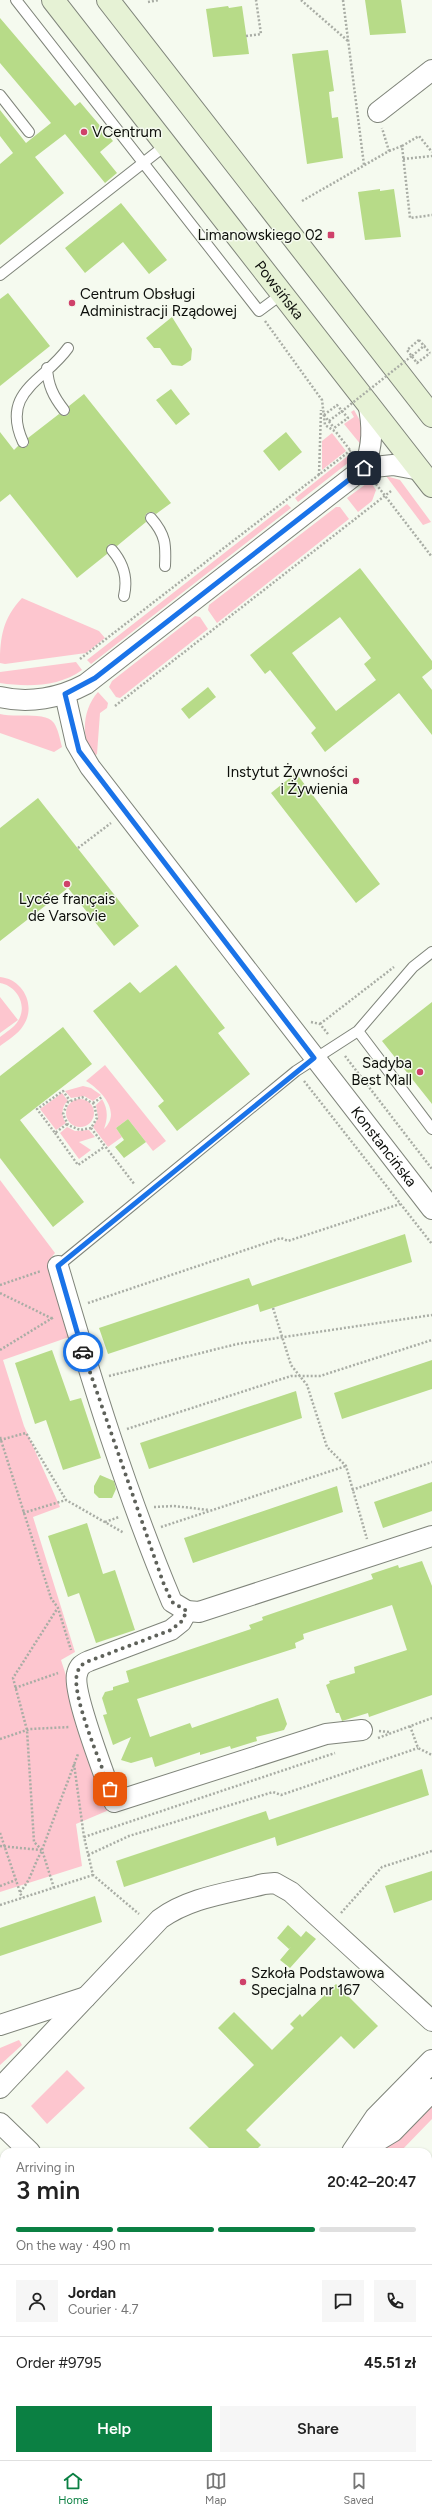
<!DOCTYPE html>
<meta charset="utf-8">
<style>
:root{--surface:#fff;--page:#f6f6f6;--text:#222;--muted:#767676;--line:#e0e0e0;--accent:#0b8043}
body{margin:0;font-family:Figtree,sans-serif;background:var(--page);color:var(--text);height:100vh;display:flex;flex-direction:column;font-size:15px;white-space:nowrap}
*{box-sizing:border-box;margin:0}
p{font-size:13px;color:var(--muted)}
.icon{flex:none;width:22px;height:22px;fill:none;stroke:currentColor;stroke-width:2;stroke-linecap:round;stroke-linejoin:round}
.map{position:relative;flex:1;overflow:hidden}
.details{position:absolute;left:0px;top:2148px;width:432px;height:312px;display:flex;flex-direction:column;background:var(--surface);border-radius:12px 12px 0 0;box-shadow:0 1px 3px #0004}
.details>*{flex:none}
.pin{position:absolute;display:grid;place-items:center;width:34px;height:34px;color:#fff;margin:-17px;border-radius:8px;box-shadow:0 2px 6px #0006}
.courier{position:absolute;display:grid;place-items:center;width:40px;height:40px;margin:-20px;border:3px solid #1a73e8;border-radius:50%;background:#fff;color:#222;box-shadow:0 1px 5px #0007}
.head em{font-style:normal;font-weight:600}
.head div{display:flex;flex-direction:column-reverse}
.head{display:flex;align-items:center;justify-content:space-between;height:68px;padding:0 16px}
h1{font-size:26px;font-weight:600;line-height:30px}
.bar{display:grid;grid-template-columns:repeat(4,1fr);gap:6px 4px;align-content:center;height:48px;padding:0 16px}
.bar i{height:5px;border-radius:3px;background:var(--line)}
.bar .current{background:var(--accent)}
.bar p{grid-column:span 4}
.line{display:flex;align-items:center;gap:10px;padding:0 16px;border-top:1px solid var(--line)}
.line div{flex:1}
.round{display:grid;place-items:center;flex:none;width:42px;height:42px;border-radius:0px;background:var(--page)}
.cta{display:flex;gap:8px;margin-top:auto;padding:8px 16px}
.cta a{flex:1;height:46px;border-radius:0px;background:var(--accent);color:#fff;font-size:16px;font-weight:600;line-height:46px;text-align:center}
.cta a+a{background:var(--page);color:var(--text)}
.dock{display:flex;justify-content:space-around;align-items:center;height:56px;border-top:1px solid var(--line);background:var(--surface);font-size:11px;color:var(--muted)}
.dock a{display:grid;justify-items:center;gap:2px}
.dock .current{color:var(--accent)}
.map>svg:first-child{display:block}
.green{fill:#fdc6cf}
.building{fill:#b7db88;fill-rule:evenodd}
.lines{fill:none;stroke-linecap:round;stroke-linejoin:round}
.service-casing{stroke:#7f847a;stroke-width:12}
.minor-casing{stroke:#7f847a;stroke-width:22}
.tertiary-casing{stroke:#7f847a;stroke-width:24}
.secondary-casing{stroke:#7f847a;stroke-width:24}
.path{stroke:#a9ada5;stroke-width:2.5;stroke-dasharray:2 2;stroke-linecap:butt}
.service{stroke:#fff;stroke-width:10}
.minor{stroke:#fff;stroke-width:20}
.tertiary{stroke:#fff;stroke-width:22}
.secondary{stroke:#e6f2d5;stroke-width:22}
.path-bridge{stroke:#a9ada5;stroke-width:2.5;stroke-dasharray:2 2;stroke-linecap:butt}
.done{stroke:#5e615a;stroke-width:4;stroke-dasharray:0 7.2}
.route{stroke:#1a73e8;stroke-width:5}
.poi-dot{fill:#cf416a;stroke:#f5faef;stroke-width:1.5}
.labels{text-anchor:middle;dominant-baseline:central;stroke-width:3;stroke-linejoin:round;paint-order:stroke}
.poi-label{font-size:15px;fill:#0c0e0a;stroke:#f5faef;text-anchor:start}
.street-label{font-size:15px;fill:#0c0e0a;stroke:#f5faef}
</style>
<div class="map">
<svg width="432" height="2460" viewBox="0 0 432 2460">
<rect width="100%" height="100%" fill="#f5faef"/>
<path class="green" d="M354,410L363,426L362,446L344,424L354,417L351,412Z
M332,433L346,451L322,470V441Z
M349,455L353,459L298,502L295,498Z
M386,476L400,480L431,522L423,525Z
M370,481L376,490L372,501L358,512L347,498Z
M287,504L291,508L91,664L87,660Z
M336,507H340L349,519L217,623L208,610L209,605Z
M22,598L99,631L105,638L86,653L5,664L0,663C0,637 3,618 22,598Z
M195,616L200,617L208,629L120,698L116,697L109,687L112,681Z
M76,662L82,670C59,687 27,687 0,683V672Z
M98,692L108,703L107,708L100,713L97,754L93,757C81,737 82,710 98,692Z
M0,714C14,718 46,711 54,723C58,729 60,739 62,747L54,752L0,733Z
M0,977C23,979 37,1006 23,1026C18,1034 8,1040 0,1046V1037C6,1032 14,1028 18,1021C28,1005 17,986 0,983Z
M0,997L18,1020L0,1033Z
M105,1065L166,1141L153,1151L128,1119L116,1128L122,1137L108,1147L93,1127L98,1118L96,1105L102,1099C108,1109 108,1118 104,1129C122,1112 101,1090 86,1081Z
M83,1086L91,1088L101,1095L93,1101L84,1096L71,1098L65,1091Z
M62,1093L68,1101C61,1106 61,1117 66,1123L56,1130L40,1109Z
M66 1113a14 14 0 1 1 28 0a14 14 0 1 1-28 0Z
M67,1127L75,1131L89,1130L95,1137L79,1142L91,1150L79,1159L60,1133Z
M0,1180L55,1253L50,1259L72,1336L3,1360L24,1426L60,1507L33,1517L75,1652L61,1660L109,1810L76,1824L82,1866L0,1892Z
M19,2040L22,2045L0,2065V2048Z
M67,2070L85,2088L47,2124L31,2106Z
M432,2099V2119L400,2152H381Z"/>
<path class="building" d="M365,0H401L406,33L370,35Z
M228,6L229,8L242,6L249,54L213,57L206,9Z
M0,18L75,106L80,102L113,141L100,152L117,173L105,183L65,134L35,157L64,193L0,245V164L13,153L0,136V110L26,143L51,123L0,63Z
M328,50L334,91L329,92L332,118L338,117L343,158L307,164L292,54Z
M380,189V191L394,189L401,237L365,240L358,192Z
M121,203L167,260L149,274L123,242L85,273L65,248Z
M8,293L50,346L0,386V299Z
M172,317L192,349L191,360L182,366L172,365L160,348H154L146,338Z
M171,389L190,414L176,425L156,400Z
M84,394L171,503L156,514L153,512L147,513L145,516L146,522L117,546L111,544L108,545L107,554L77,578L10,494L0,502V432L14,450L18,446L25,448L29,444L28,438L59,414L64,416L68,415L70,410L69,406Z
M286,432L302,452L279,471L263,451Z
M360,568L432,661V669L422,677L432,690V735L399,693L325,752L311,733L316,728L270,670L265,674L250,655ZM340,617L371,658L364,664L376,680L336,711L292,653Z
M208,687L216,697L189,719L181,709Z
M296,773L380,884L356,903L271,793Z
M38,798L139,926L114,946L68,888L0,941V828Z
M176,965L225,1028L218,1033L250,1074L177,1131L158,1106L164,1101L93,1011L130,982L140,993Z
M432,1002V1104L382,1041Z
M63,1027L92,1064L20,1120L84,1202L53,1227L0,1158V1076Z
M128,1119L146,1142L124,1158L115,1147L124,1140L116,1128Z
M405,1234L412,1262L260,1312L258,1304L108,1354L99,1328L249,1278L252,1286Z
M52,1350L70,1401L81,1398L101,1458L63,1470L46,1420L35,1424L15,1363Z
M432,1360V1389L342,1419L334,1393Z
M296,1391L302,1418L149,1469L140,1443Z
M100,1475L114,1481L116,1489L112,1498H99L94,1493V1486Z
M432,1482V1511L383,1528L374,1502Z
M337,1486L343,1512L193,1563L184,1538Z
M87,1523L103,1574L115,1570L135,1630L96,1643L79,1593L68,1597L48,1536Z
M422,1561L432,1586V1695L369,1717L368,1713L342,1721L339,1713H336L326,1685L330,1683L329,1681L355,1673L354,1667L407,1650L392,1605L303,1634L304,1639L295,1643L296,1648L137,1699L150,1737L190,1723L192,1728L278,1698L287,1724L284,1730L256,1737L257,1741L231,1749L230,1746L200,1755V1752L155,1767L152,1757L131,1763L121,1760L131,1737L113,1745L103,1715L107,1714L102,1698L105,1692L113,1690V1687L129,1682L126,1671L251,1629L249,1625L263,1620L262,1617L373,1579L371,1574L398,1565L399,1568Z
M422,1769L429,1795L277,1846L275,1837L124,1887L116,1861L266,1811L269,1820Z
M432,1871V1900L394,1913L385,1886Z
M95,1896L102,1922L0,1956V1928Z
M288,1925L301,1937L306,1931L316,1939L290,1968L280,1960L291,1947L289,1949L277,1938Z
M336,1984L378,2026L354,2049L341,2036L246,2130L261,2145L254,2152H213L189,2128L254,2065L218,2028L234,2012L272,2050L294,2028L290,2024L300,2014L302,2017Z"/>
<g class="lines">
<g class="service-casing">
<path id="service" d="M16,0L259,311L282,294
M0,95L29,132
M0,275L166,145
M47,368C48,385 53,396 64,410
M23,442C0,391 45,381 68,348
M151,518C166,535 166,545 165,566
M112,550C124,564 128,578 124,596
M358,1031L432,1129
M58,1266L296,1071L358,1031L413,967L432,952
M0,2390L4,2402
M22,2456L23,2460"/>
</g>
<g class="minor-casing">
<g id="minor">
<path d="M378,112L432,70"/>
<path d="M364,468C373,446 373,426 368,403"/>
<path id="s1" d="M65,694L76,743L90,767L432,1209"/>
<path d="M0,697C29,704 60,698 86,684L364,468L393,465L420,470"/>
<path d="M58,1266C91,1379 126,1493 172,1602L187,1611L199,1612L432,1536"/>
<path d="M187,1611L181,1622L171,1630L89,1661C82,1664 79,1666 77,1674C72,1692 106,1779 114,1802L326,1734L362,1730"/>
<path d="M0,2025L86,1997"/>
<path d="M0,2088L160,1919C190,1897 229,1893 264,1884L275,1883L291,1892L432,2021"/>
<path d="M0,2123L30,2152"/>
<path d="M280,2456L282,2460"/>
</g>
</g>
<g class="tertiary-casing">
<path id="tertiary" d="M353,2152L376,2118L432,2061
M357,2152L392,2131L432,2090
M58,2460L62,2456"/>
</g>
<g class="secondary-casing">
<g id="secondary">
<path id="s2" d="M53,0L432,486"/>
<path d="M108,0L432,416"/>
</g>
</g>
<path class="path" d="M301,0L348,41
M343,0L364,165
M148,2L159,0
M246,36L261,34L256,0
M402,146L419,136L432,152
M389,151L402,146L410,218L432,215
M403,159L432,156
M302,201L389,151L382,128
M265,321L322,400L325,425L336,432L350,450
M419,340L407,350L417,363L430,353
M412,356L425,345
M324,415L337,405L348,418L334,428
M329,421L342,411
M319,475L321,410
M376,484L432,557
M80,659L351,450
M115,706L391,491
M78,848L111,823
M311,1022L320,1024L328,1034
M320,1024L394,967
M345,1056L432,1169
M304,1081L432,1244
M93,1103L102,1097
M67,1124L55,1133L37,1109L63,1091L70,1101
M91,1128L80,1130L68,1125L63,1114L68,1102L82,1097L94,1104L97,1118L91,1128L135,1185
M55,1133L78,1165L104,1147
M0,1285L41,1271
M0,1293L53,1319
M88,1303L281,1238L288,1241L400,1204
M273,1308L291,1365L307,1385L327,1447L346,1466L367,1539
M0,1350L54,1317
M109,1376L237,1344L432,1315
M127,1429L291,1376H320L432,1340
M0,1437L51,1598L58,1608L71,1650
M0,1440L26,1433L66,1500L124,1533
M352,1490L432,1462
M154,1507L174,1506L209,1510
M23,1513L66,1500
M105,1522L119,1517
M161,1527L346,1466
M15,1688L58,1673
M410,1726L418,1748L432,1755
M379,1731L389,1732
M378,1738L432,1718
M0,1739L30,1729L70,1727
M74,1764L84,1837L93,1875L139,1914
M0,1833L22,1898
M84,1837L335,1753
M0,1846L41,1850
M42,1850L34,1842L27,1730L13,1678L57,1609
M88,1855L129,1836L273,1792L281,1795L418,1748
M0,1886L16,1880
M54,1888L42,1850L78,1754
M20,1892C32,1879 33,1865 42,1851
M0,1905L93,1875
M341,1913L382,1867L432,1851
M0,2243L4,2242
M0,2304L4,2310"/>
<use href="#service" class="service"/>
<use href="#minor" class="minor"/>
<use href="#tertiary" class="tertiary"/>
<use href="#secondary" class="secondary"/>
<path class="path-bridge" d="M419,340L430,353
M341,412L413,355
M324,415L334,428"/>
</g>
<g class="lines">
<path class="done" d="M83,1352L163,1582L172,1602L187,1611L181,1622L171,1630L89,1661C82,1664 79,1666 77,1674C71,1695 102,1766 110,1789"/>
<path class="route" d="M83,1352L58,1266L314,1058L79,751L65,694L95,678L364,468"/>
</g>
<g class="poi-dot">
<circle cx="84" cy="132" r="4"/>
<rect x="327" y="231" width="8" height="8" rx="2"/>
<circle cx="72" cy="303" r="4"/>
<circle cx="356" cy="781" r="4"/>
<circle cx="67" cy="884" r="4"/>
<circle cx="420" cy="1072" r="4"/>
<circle cx="243" cy="1982" r="4"/>
</g>
<g class="labels">
<g class="poi-label">
<text x="92" y="132">VCentrum</text>
<text x="323" y="235" text-anchor="end">Limanowskiego 02</text>
<text x="80" y="294">Centrum Obsługi<tspan x="80" dy="17">Administracji Rządowej</tspan></text>
<text x="348" y="772" text-anchor="end">Instytut Żywności<tspan x="348" dy="17">i Żywienia</tspan></text>
<text x="67" y="899" text-anchor="middle">Lycée français<tspan x="67" dy="17">de Varsovie</tspan></text>
<text x="412" y="1063" text-anchor="end">Sadyba<tspan x="412" dy="17">Best Mall</tspan></text>
<text x="251" y="1973">Szkoła Podstawowa<tspan x="251" dy="17">Specjalna nr 167</tspan></text>
</g>
<g class="street-label">
<text stroke="none"><textPath href="#s2" startOffset="368">Powsińska</textPath></text>
<text stroke="none"><textPath href="#s1" startOffset="558">Konstancińska</textPath></text>
</g>
</g>
</svg>
<div class="pin" style="left:110px;top:1789px;background:#ea580c"><svg class="icon" aria-label="bag" viewBox="0 0 24 24"><path d="M5 8h14l-1 12H6zM9 8a3 3 0 0 1 6 0"/></svg></div>
<div class="pin" style="left:364px;top:468px;background:#1f2937"><svg class="icon" aria-label="home" viewBox="0 0 24 24"><path d="M3 11l9-7 9 7M6 9v11h12V9"/></svg></div>
<div class="courier" style="left:83px;top:1352px"><svg class="icon" aria-label="car" viewBox="0 0 24 24"><path d="M5 17H2v-5l4-1 3-4h7l3 4 3 1v5h-3M9 17h6M6 11h13"/><circle cx="7" cy="17" r="2"/><circle cx="17" cy="17" r="2"/></svg></div>
<section class="details">
<div class="head"><div><h1>3 min</h1><p>Arriving in</p></div><em>20:42–20:47</em></div>
<div class="bar"><i class="current"></i><i class="current"></i><i class="current"></i><i></i><p>On the way · 490 m</p></div>
<div class="line" style="height:72px"><a class="round"><svg class="icon" aria-label="person" viewBox="0 0 24 24"><circle cx="12" cy="8" r="4"/><path d="M4 21q1-7 8-7t8 7"/></svg></a><div><b>Jordan</b><p>Courier · 4.7</p></div><a class="round"><svg class="icon" aria-label="chat" viewBox="0 0 24 24"><path d="M4 5h16v11H9l-5 4z"/></svg></a><a class="round"><svg class="icon" aria-label="phone" viewBox="0 0 24 24"><path d="M5 4h4l2 5-3 2q2 4 5 5l2-3 5 2v4C11 20 4 13 5 4z"/></svg></a></div>
<div class="line" style="height:52px"><div>Order #9795</div><b>45.51 zł</b></div>
<div class="cta"><a>Help</a><a>Share</a></div>
</section>
</div>
<nav class="dock">
<a class="current"><svg class="icon" aria-label="home" viewBox="0 0 24 24"><path d="M3 11l9-7 9 7M6 9v11h12V9"/></svg>Home</a>
<a><svg class="icon" aria-label="map" viewBox="0 0 24 24"><path d="M3 6l6-2 6 2 6-2v14l-6 2-6-2-6 2zM9 4v14M15 6v14"/></svg>Map</a>
<a><svg class="icon" aria-label="saved" viewBox="0 0 24 24"><path d="M7 4h10v16l-5-4-5 4z"/></svg>Saved</a>
</nav>
